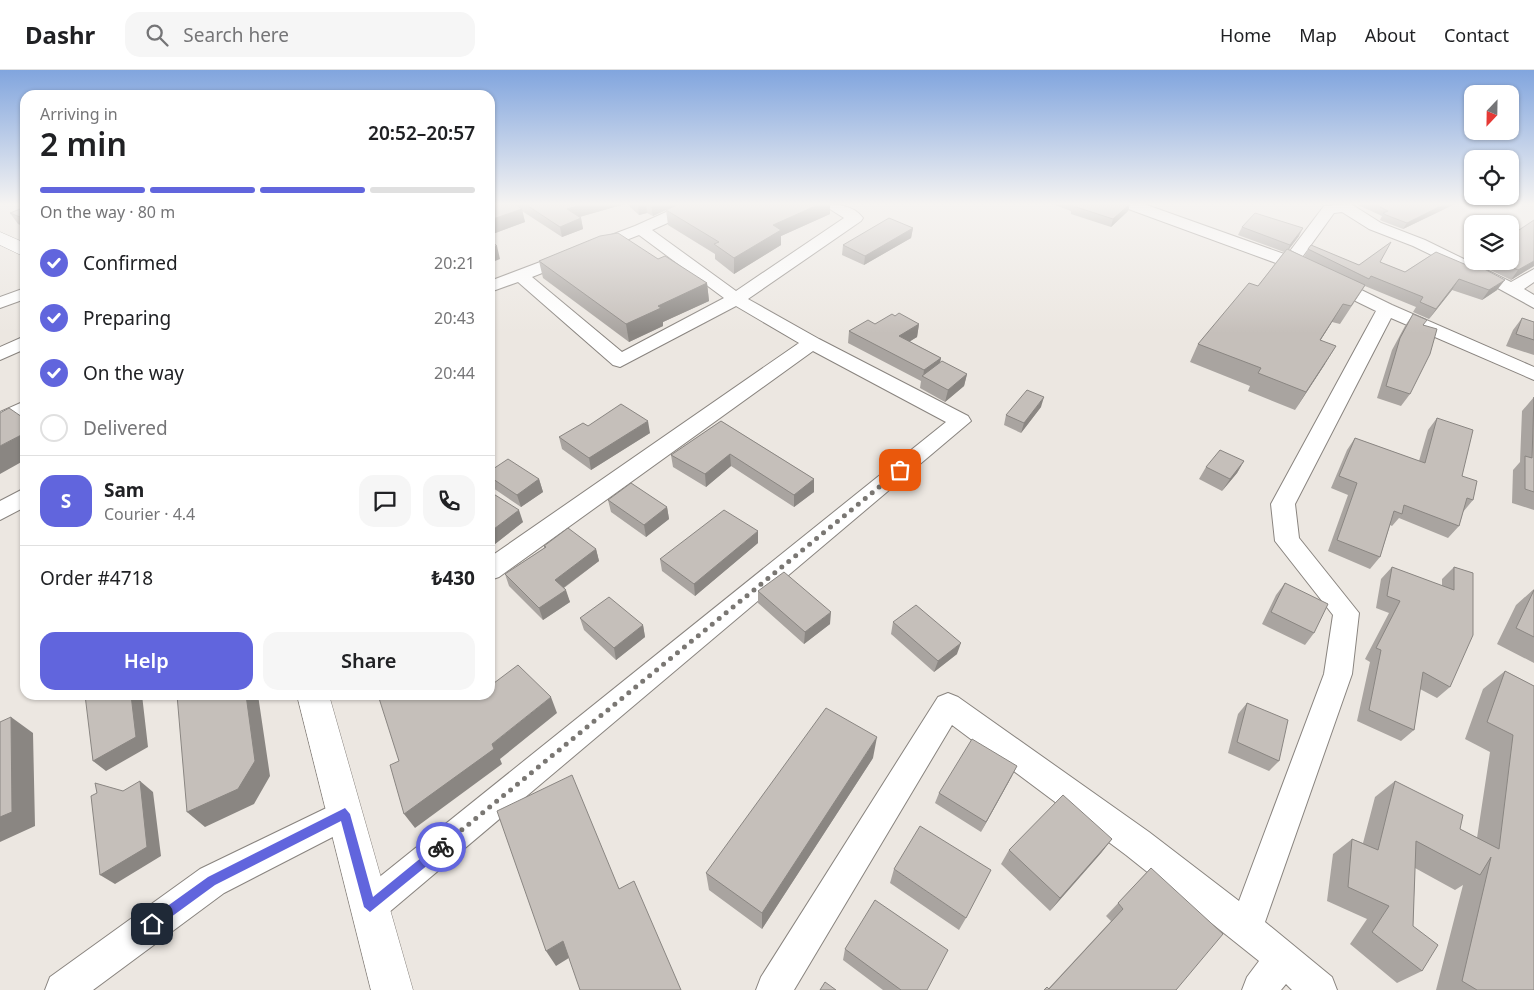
<!DOCTYPE html>
<meta charset="utf-8">
<style>
:root{--surface:#fff;--page:#f6f6f6;--text:#202124;--muted:#757577;--line:#e0e0e0;--accent:#6165dd}
body{margin:0;font-family:"Noto Sans",sans-serif;background:var(--page);color:var(--text);height:100vh;display:flex;flex-direction:column;font-size:19px;white-space:nowrap}
*{box-sizing:border-box;margin:0}
p{font-size:16px;color:var(--muted)}
.icon{flex:none;width:28px;height:28px;fill:none;stroke:currentColor;stroke-width:2;stroke-linecap:round;stroke-linejoin:round}
.map{position:relative;flex:1;overflow:hidden}
.side{position:absolute;left:20px;top:20px;width:475px;height:610px;display:flex;flex-direction:column;background:var(--surface);border-radius:15px;box-shadow:0 1px 4px #0004}
.side>*{flex:none}
.needle{width:32px;rotate:202deg}
.buttons{position:absolute;left:1464px;top:15px;display:grid;gap:10px}
.buttons a{display:grid;place-items:center;width:55px;height:55px;border-radius:10px;background:var(--surface);box-shadow:0 1px 4px #0004;font-size:25px}
.pin{position:absolute;display:grid;place-items:center;width:42px;height:42px;color:#fff;margin:-21px;border-radius:10px;box-shadow:0 2px 8px #0006}
.courier{position:absolute;display:grid;place-items:center;width:50px;height:50px;margin:-25px;border:4px solid #6165dd;border-radius:50%;background:#fff;color:#222;box-shadow:0 1px 6px #0007}
.summary em{font-style:normal;font-weight:600}
.summary div{display:flex;flex-direction:column-reverse}
.summary{display:flex;align-items:center;justify-content:space-between;height:85px;padding:0 20px}
h1{font-size:32px;font-weight:600;line-height:38px}
.bar{display:grid;grid-template-columns:repeat(4,1fr);gap:8px 5px;align-content:center;height:60px;padding:0 20px}
.bar i{height:6px;border-radius:4px;background:var(--line)}
.bar .active{background:var(--accent)}
.bar p{grid-column:span 4}
.line{display:flex;align-items:center;gap:12px;padding:0 20px;border-top:1px solid var(--line)}
.line div{flex:1}
.round{display:grid;place-items:center;flex:none;width:52px;height:52px;border-radius:15px;background:var(--page)}
ol{padding:0 20px;list-style:none}
li{display:flex;align-items:center;gap:15px;height:55px}
li p{margin-inline-start:auto}
li .icon{padding:5px;border-radius:50%;background:var(--accent);color:#fff;stroke-width:4}
li:last-child{color:var(--muted)}
li i{width:28px;height:28px;border:2px solid var(--line);border-radius:50%}
.cta{display:flex;gap:10px;margin-top:auto;padding:10px 20px}
.cta a{flex:1;height:58px;border-radius:15px;background:var(--accent);color:#fff;font-size:20px;font-weight:600;line-height:58px;text-align:center}
.cta a+a{background:var(--page);color:var(--text)}
header{display:flex;align-items:center;gap:30px;box-sizing:border-box;height:70px;padding:0 25px;background:var(--surface);border-bottom:1px solid var(--line)}
header strong{font-size:24px}
nav{display:flex;gap:28px;margin-inline-start:auto;font-size:18px}
.search{width:350px;height:45px;background:var(--page);display:flex;align-items:center;gap:12px;box-sizing:border-box;padding:0 18px;border-radius:15px;color:var(--muted);font-size:19px}
.map>svg:first-child{display:block}
.lines{fill:none;stroke-linecap:round;stroke-linejoin:round}
.minor-casing{stroke:#89847f;stroke-width:2}
.major-casing{stroke:#89847f;stroke-width:1}
.minor{fill:#fff;fill-rule:evenodd}
.major{fill:#fff;fill-rule:evenodd}
.wall{fill:#a9a4a0}
.shaded-wall{fill:#8a8682}
.building{fill:#c5bfba;stroke:#8a8682}
.route{fill:#6165dd}
.done{stroke:#7a7773;stroke-width:5;stroke-dasharray:0 9}
</style>
<header>
<strong>Dashr</strong>
<div class="search"><svg class="icon" aria-label="search" viewBox="0 0 24 24"><circle cx="10" cy="10" r="6"/><path d="M15 15l6 6"/></svg>Search here</div>
<nav><a>Home</a><a>Map</a><a>About</a><a>Contact</a></nav>
</header>
<div class="map">
<svg width="1534" height="920" viewBox="0 0 1534 920">
<rect width="100%" height="100%" fill="#ece7e1"/>
<g class="lines">
<g class="minor-casing">
<path id="minor" d="M684,134H705L703,137L652,160L736,221L844,148L822,134C836,134 854,135 863,148L861,151L748,229L819,269L968,346L971,351L381,849L369,854L357,849L352,837L357,825L946,352L813,281L499,507L490,510V487L799,273L736,236L620,297L613,295L518,212L490,222V211L635,156ZM639,165L724,228L622,282L532,207Z
M1121,134H1144L1287,185L1324,136L1351,134L1381,153L1425,170L1511,212L1534,199V212L1524,219L1534,225V238L1483,210L1413,176L1369,159L1342,142L1334,143L1300,190L1392,235L1534,297V310L1391,248L1295,434L1299,468L1359,543L1352,604L1265,852L1332,907L1337,920H1292L1286,914L1281,920H1242L1247,907L1259,891L1126,785L952,655L794,920H756L761,907L938,627L948,623L958,627L1149,762L1239,831L1324,604L1333,545L1275,471L1271,434L1376,241L1284,196L1123,137Z
M25,218V229L0,238V227Z
M25,266V279L0,290V277Z
M25,331V346L0,357V342Z
M25,418V437L0,450V431Z
M345,729L356,733L361,744L356,755L224,823L93,920H45L50,907L200,799Z"/>
</g>
<g class="major-casing">
<path id="major" d="M0,162L25,173V187L0,175Z
M297,625H329L413,920H371Z"/>
</g>
<use href="#minor" class="minor"/>
<use href="#major" class="major"/>
</g>
<path class="wall" d="M490,134L517,135L516,134H625L579,147L581,148L583,159L562,167L522,141L525,152L490,165Z
M627,134H679L653,146L647,143L639,145Z
M679,134H830V144L781,166V175L734,204L715,189V184L668,155L666,140Z
M1052,134H1130L1128,141L1111,157L1071,144V141Z
M1356,134H1455L1403,159L1382,151L1380,150L1382,146Z
M25,137V157L18,154L10,143Z
M1534,150V196L1511,210L1480,195L1483,191H1510Z
M1242,157L1299,166L1289,179L1304,187L1308,179L1359,195L1380,192L1405,202L1436,182L1497,220L1482,230L1452,220L1429,249L1413,242L1416,237L1365,216L1340,254L1332,252L1320,271L1325,294L1295,340L1248,321L1250,316L1190,292L1198,274L1258,216L1284,182L1238,165Z
M913,158L911,168L864,195L842,185L843,175Z
M658,189L707,213L709,231L663,252V256L629,272L543,208L539,191Z
M1413,244L1424,255L1410,324L1401,336L1377,328L1392,280L1405,256Z
M895,246L919,254L917,267L909,271L941,288L940,293L967,304L964,316L945,332L920,318L921,311L848,273L849,261L875,254Z
M1522,248L1534,252V285L1506,276L1513,260Z
M1534,327V440L1512,433L1513,400L1520,392L1522,341Z
M1041,337L1021,363L1004,355L1006,345Z
M1437,348L1473,430L1463,442L1459,456L1448,468L1399,448L1392,456L1390,455L1380,487L1370,499L1328,481L1348,425L1331,418L1347,380L1355,368L1419,391L1428,360Z
M721,351L814,409V422L794,437L731,396L706,417L673,397L671,385Z
M588,356L650,363L591,400L562,379L559,367Z
M1244,391L1237,403L1222,421L1199,409L1206,397Z
M490,401L539,409L543,422L521,437L490,416Z
M490,425L523,452L495,474L490,471Z
M608,430L667,437L669,449L646,467L611,442Z
M758,473L695,526L662,501L660,489Z
M544,476L596,479L599,491L564,518L570,532L543,550L509,516L505,504L544,478Z
M1392,497L1442,516V509L1454,497L1473,503L1450,617L1437,628L1420,619L1414,660L1401,671L1357,651L1370,592L1365,589L1389,543L1376,538L1381,509Z
M1285,513L1314,563L1305,575L1262,554L1276,525Z
M1534,519V593L1497,574L1516,535Z
M758,521L830,554L804,574L758,533Z
M580,548L643,555L645,567L616,590L584,560Z
M893,552L957,584L934,602L891,564Z
M1505,601L1534,616V920H1436L1463,815L1455,820L1415,798L1413,856L1422,901L1397,913L1350,874L1367,849L1327,831L1333,784L1352,769L1363,773L1375,727L1395,711L1460,759L1477,768L1490,682L1465,669L1483,619Z
M1247,633L1279,691L1269,701L1228,683L1238,644Z
M873,688L762,859L709,820L706,803Z
M1012,706L981,762L935,733L939,723Z
M1112,769L1101,783L1050,841L1001,794L1009,780Z
M1151,798L1176,920L1048,919L1111,851L1106,846Z
M894,799L966,848L959,860L890,813Z
M845,879L927,920H883L843,890Z"/>
<path class="shaded-wall" d="M584,134H625L569,150L567,139Z
M638,134H646L647,143L639,145Z
M651,134H679L653,146Z
M820,134H830V144L781,166V175L734,204V188L773,155Z
M1130,134L1128,141L1111,157L1113,149Z
M1445,134H1455L1403,159L1407,153Z
M522,139L525,152L490,165V150Z
M581,148L583,159L562,167L560,157Z
M913,158L911,168L864,195L865,186Z
M1303,158L1299,166L1286,183L1290,175Z
M497,176L500,189L490,193V178Z
M1534,191V196L1511,210L1518,200Z
M1459,209L1452,220L1429,249L1436,239Z
M1505,210L1497,220L1482,230L1489,220Z
M707,213L709,231L663,252V256L629,272L626,254L658,236Z
M1343,234L1332,252L1309,288L1320,270Z
M919,254L917,267L898,279L899,266Z
M1336,276L1325,294L1295,340L1306,322Z
M941,288L938,300L923,307L924,300Z
M967,304L964,316L945,332L948,320Z
M1044,327L1041,337L1021,363L1024,353Z
M648,351L650,363L591,400L589,388Z
M25,363V390L0,404V376Z
M730,384L731,396L706,417L705,404Z
M1244,391L1237,403L1222,421L1230,409Z
M539,409L543,422L521,437L517,425Z
M814,409V422L794,437V425Z
M667,437L669,449L646,467L644,455Z
M519,440L523,452L495,474L490,462Z
M758,461V473L695,526L694,514Z
M596,479L599,491L559,521L555,510Z
M566,520L570,532L543,550L539,538Z
M831,542L830,554L804,574L805,562Z
M643,555L645,567L616,590L614,578Z
M961,573L957,584L934,602L938,591Z
M131,625H142L148,677L106,701L93,691Z
M246,625H258L270,706L254,734L205,757L187,742Z
M551,627L557,643L500,689L502,694L415,758L404,744Z
M11,647L33,663L35,756L0,772V747Z
M877,667L873,688L762,859V843Z
M1017,696L1012,706L981,762L986,752Z
M140,711L153,722L161,786L115,814L100,805Z
M1112,769L1101,783L1050,841L1060,828Z
M563,871L572,886L556,896L546,881Z"/>
<path class="building" d="M490,134H515L522,139L490,150Z
M525,134H584L567,139L581,148L560,157Z
M679,134H820L773,155L781,160L734,188L714,174L719,172L666,140Z
M1075,134H1130L1113,149L1073,136Z
M1374,134H1445L1407,153L1386,145L1383,143L1388,141Z
M25,137V149L10,143Z
M1255,143L1303,158L1290,175L1242,157Z
M889,148L913,158L865,186L843,175Z
M1534,150V191L1518,200L1499,191H1510V166Z
M618,163L658,189L665,186L707,213L658,236L661,238L626,254L539,191L600,166Z
M490,170L497,176L490,178Z
M1391,172L1380,192L1405,202L1436,182L1469,196L1473,193L1505,210L1489,220L1459,209L1436,239L1420,232L1423,227L1371,206L1369,209L1308,179L1311,175L1359,195Z
M1287,179L1365,215L1351,236L1343,234L1320,270L1336,276L1306,322L1258,303L1261,298L1198,274L1249,213L1258,216Z
M899,243L919,254L899,266L941,288L924,300L849,261L868,250L875,254L892,244L895,246Z
M1413,244L1427,250L1423,255L1437,259L1430,284L1410,324L1386,316L1400,268Z
M1522,248L1534,252V270L1516,264Z
M942,291L967,304L948,320L922,306Z
M1027,320L1044,327L1024,353L1006,345Z
M1534,327V422L1525,419V386L1532,388Z
M621,334L648,351L589,388L559,367L583,353L588,356Z
M9,338L25,349V363L0,376V343Z
M1437,348L1473,360L1462,406L1477,411L1473,430L1467,428L1459,456L1404,435L1402,444L1394,441L1380,487L1337,470L1357,413L1339,406L1355,368L1425,393Z
M721,351L814,409L794,425L730,384L705,404L671,385Z
M1220,380L1244,391L1230,409L1206,397Z
M508,389L539,409L517,425L490,407V401Z
M631,413L667,437L644,455L608,430Z
M492,423L519,440L490,462V425Z
M724,440L758,461L694,514L660,489Z
M568,458L596,479L555,510L566,520L539,538L505,504L546,477L544,476Z
M1392,497L1454,520V497L1473,503V565L1450,617L1423,602L1414,660L1369,640L1381,580L1376,578L1400,531L1387,526Z
M784,502L831,542L805,562L758,521Z
M1285,513L1328,534L1314,563L1271,542Z
M1534,520V567L1516,558Z
M609,527L643,555L614,578L580,548Z
M916,535L961,573L938,591L893,552Z
M518,595L551,627L492,674L494,679L404,744L390,695L399,691L378,625H472L474,628L478,625H490V616Z
M1505,601L1534,616V920H1477L1462,911L1491,787L1480,805L1416,771L1413,856L1438,875L1422,901L1372,862L1389,836L1348,817L1352,769L1378,780L1395,711L1463,745L1460,759L1499,779L1513,665L1487,652Z
M85,625H131L136,667L93,691Z
M177,625H246L255,691L238,719L187,742Z
M1247,633L1288,650L1279,691L1237,672Z
M826,638L877,667L762,843L706,803Z
M11,647L12,742L0,747V652Z
M972,669L1017,696L986,752L939,723Z
M572,705L619,819L634,811L681,920H580L563,871L546,881L497,741Z
M140,711L147,777L100,805L91,726L97,723L95,713L123,721Z
M1063,725L1112,769L1060,828L1009,780Z
M920,756L991,800L966,848L894,799Z
M1151,798L1223,864L1176,920H1044L1047,917L1049,919L1123,839L1118,833Z
M875,830L948,880L927,920H901L845,879Z
M825,912L836,920H820Z"/>
<linearGradient id="sky" x2="0" y2="1"><stop stop-color="#81a5de"/><stop offset="0.51" stop-color="#f6f4f2"/><stop offset="1" stop-color="#f6f4f2" stop-opacity="0"/></linearGradient>
<rect width="1534" height="263" fill="url(#sky)"/>
<path class="route" d="M345,738L350,744L373,827L438,774L441,772L447,777L445,781L370,842L364,837L341,751L215,815L156,858H148V850L208,807Z"/>
<g class="lines">
<path class="done" d="M441,777L900,400"/>
</g>
</svg>
<div class="buttons">
<a><svg class="needle" viewBox="-14 -14 28 28"><path d="M0-13l5 13h-10z" fill="#e53935"/><path d="M0 13l5-13h-10z" fill="#757577"/></svg></a>
<a><svg class="icon" aria-label="locate" viewBox="0 0 24 24"><circle cx="12" cy="12" r="6"/><path d="M12 2v4M12 18v4M2 12h4M18 12h4"/></svg></a>
<a><svg class="icon" aria-label="layers" viewBox="0 0 24 24"><path d="M12 4l9 5-9 5-9-5zM3 14l9 5 9-5"/></svg></a>
</div>
<div class="pin" style="left:900px;top:400px;background:#ea580c"><svg class="icon" aria-label="bag" viewBox="0 0 24 24"><path d="M5 8h14l-1 12H6zM9 8a3 3 0 0 1 6 0"/></svg></div>
<div class="pin" style="left:152px;top:854px;background:#1f2937"><svg class="icon" aria-label="home" viewBox="0 0 24 24"><path d="M3 11l9-7 9 7M6 9v11h12V9"/></svg></div>
<div class="courier" style="left:441px;top:777px"><svg class="icon" aria-label="bike" viewBox="0 0 24 24"><circle cx="6" cy="16" r="4"/><circle cx="18" cy="16" r="4"/><path d="M6 16l4-8h5l3 8M10 8l3 8H6M13 5h3"/></svg></div>
<section class="side">
<div class="summary"><div><h1>2 min</h1><p>Arriving in</p></div><em>20:52–20:57</em></div>
<div class="bar"><i class="active"></i><i class="active"></i><i class="active"></i><i></i><p>On the way · 80 m</p></div>
<ol>
<li><svg class="icon" aria-label="check" viewBox="0 0 24 24"><path d="M5 12l5 5 9-10"/></svg>Confirmed<p>20:21</p></li>
<li><svg class="icon" aria-label="check" viewBox="0 0 24 24"><path d="M5 12l5 5 9-10"/></svg>Preparing<p>20:43</p></li>
<li><svg class="icon" aria-label="check" viewBox="0 0 24 24"><path d="M5 12l5 5 9-10"/></svg>On the way<p>20:44</p></li>
<li><i></i>Delivered</li>
</ol>
<div class="line" style="height:90px"><b class="round" style="background:var(--accent);color:#fff">S</b><div><b>Sam</b><p>Courier · 4.4</p></div><a class="round"><svg class="icon" aria-label="chat" viewBox="0 0 24 24"><path d="M4 5h16v11H9l-5 4z"/></svg></a><a class="round"><svg class="icon" aria-label="phone" viewBox="0 0 24 24"><path d="M5 4h4l2 5-3 2q2 4 5 5l2-3 5 2v4C11 20 4 13 5 4z"/></svg></a></div>
<div class="line" style="height:65px"><div>Order #4718</div><b>₺430</b></div>
<div class="cta"><a>Help</a><a>Share</a></div>
</section>
</div>
